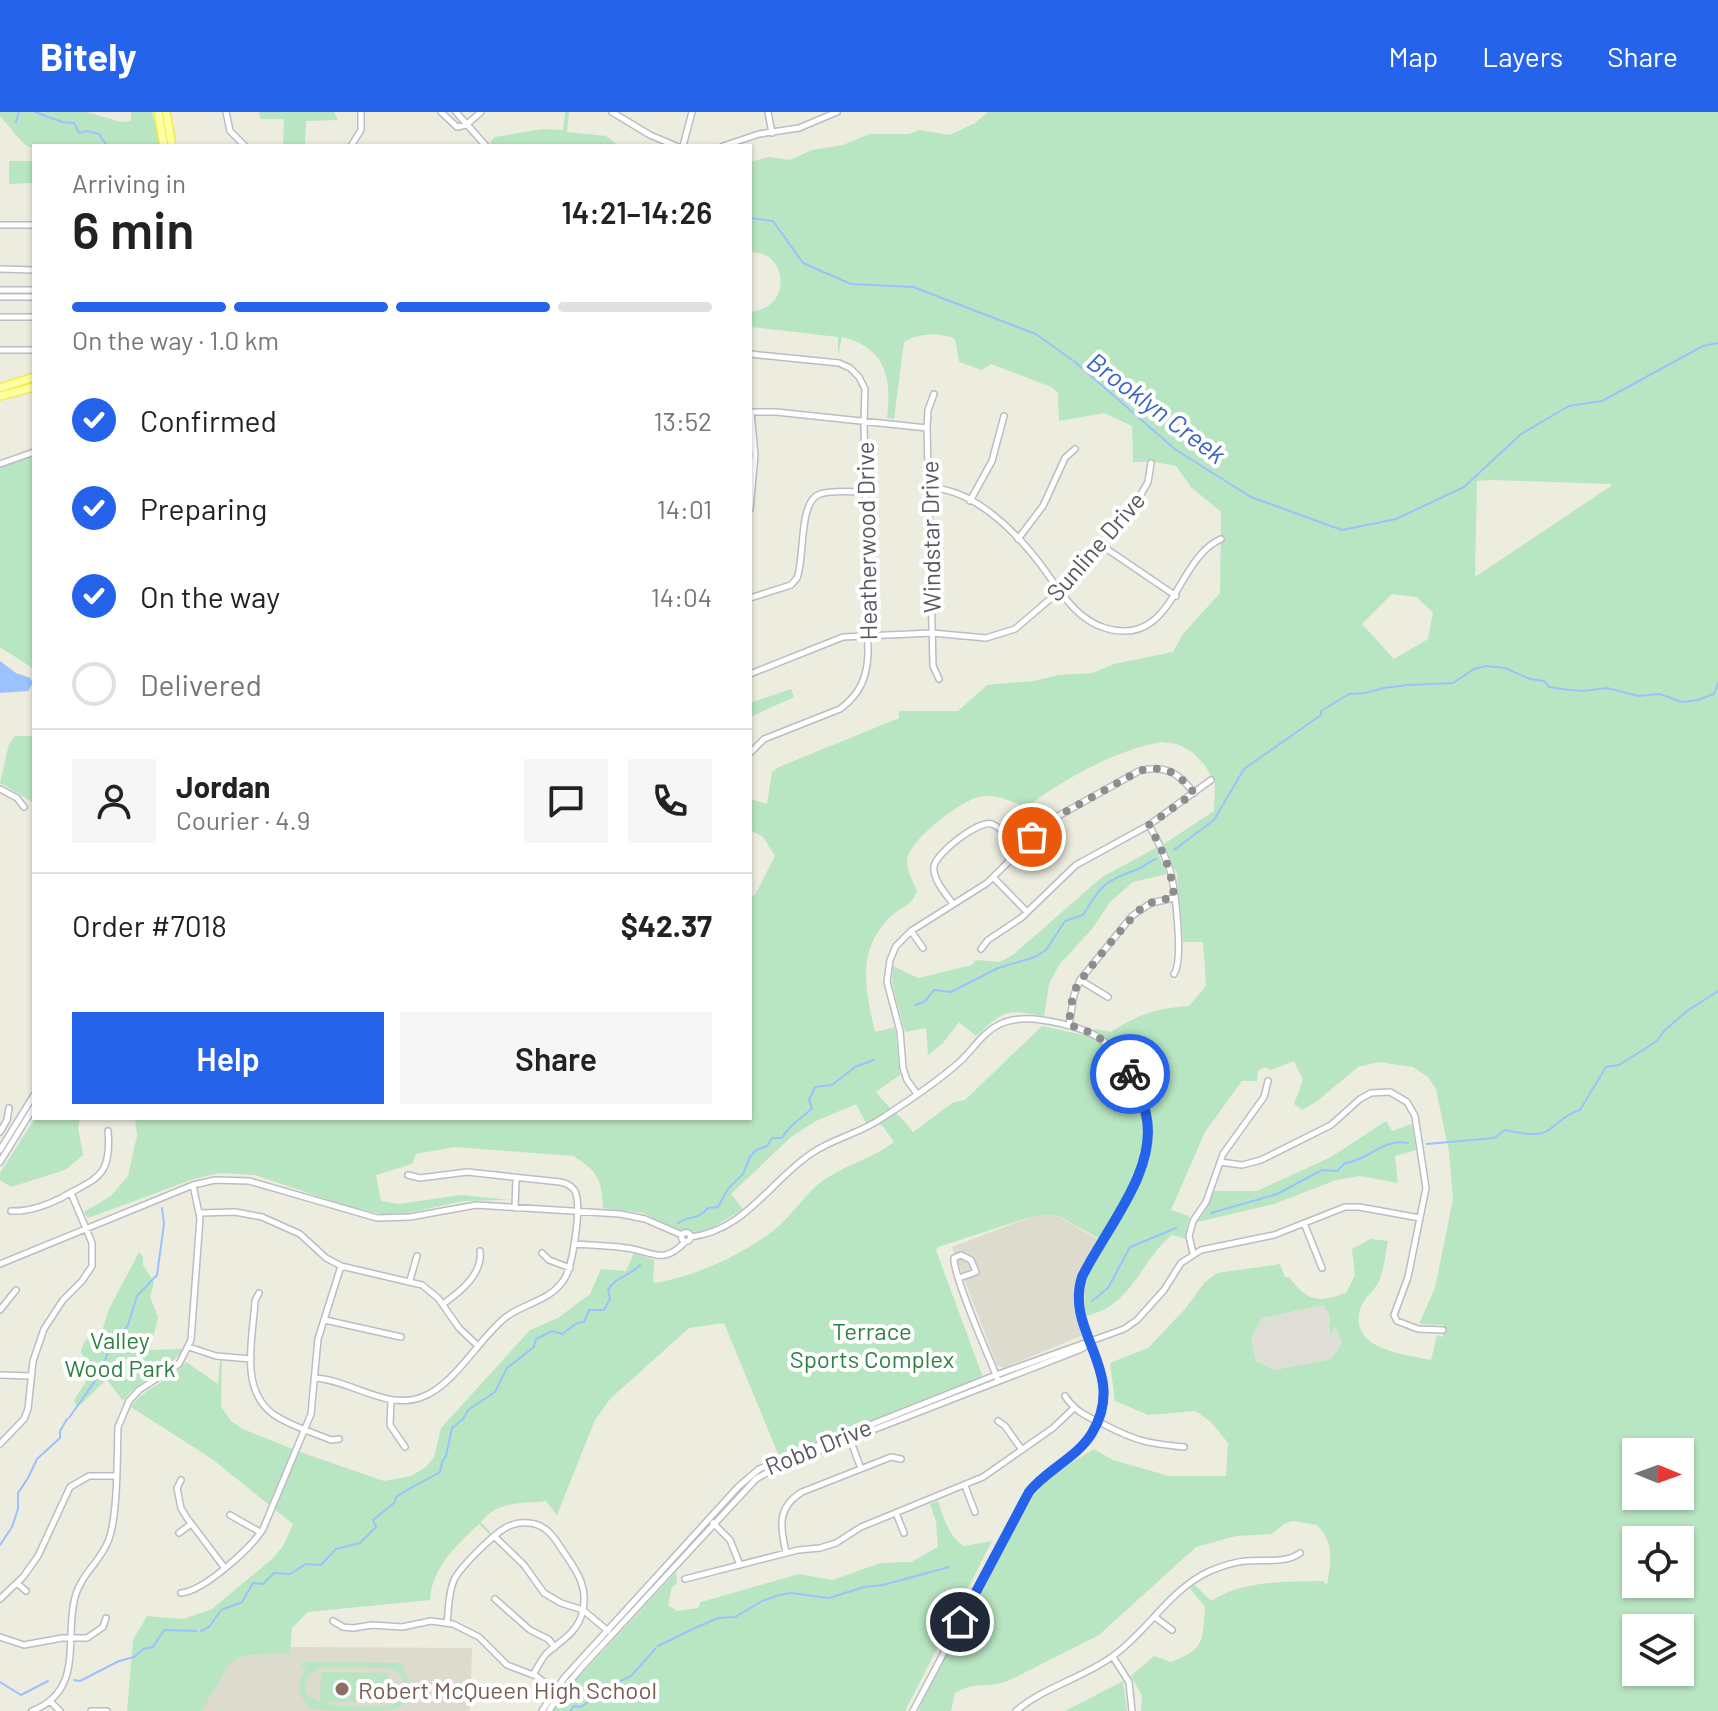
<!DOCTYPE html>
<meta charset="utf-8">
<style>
:root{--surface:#fff;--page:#f6f6f6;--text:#222;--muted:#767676;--line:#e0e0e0;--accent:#2563eb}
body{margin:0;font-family:Barlow,sans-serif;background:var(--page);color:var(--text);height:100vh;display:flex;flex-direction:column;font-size:30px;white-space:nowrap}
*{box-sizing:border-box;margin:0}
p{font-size:26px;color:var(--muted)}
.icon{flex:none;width:44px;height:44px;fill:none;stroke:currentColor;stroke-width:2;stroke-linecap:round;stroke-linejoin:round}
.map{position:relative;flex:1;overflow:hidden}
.sheet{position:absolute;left:32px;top:32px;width:720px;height:976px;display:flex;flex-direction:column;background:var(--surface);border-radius:0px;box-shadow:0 2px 6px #0004}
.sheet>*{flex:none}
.needle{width:52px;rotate:91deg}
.controls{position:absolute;left:1622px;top:1326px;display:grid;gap:16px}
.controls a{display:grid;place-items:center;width:72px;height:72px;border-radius:0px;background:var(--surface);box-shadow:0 2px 6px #0004;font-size:40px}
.pin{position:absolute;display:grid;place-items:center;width:68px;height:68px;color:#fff;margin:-34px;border:4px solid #fff;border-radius:50%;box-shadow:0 2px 8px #0007}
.courier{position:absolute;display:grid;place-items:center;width:80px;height:80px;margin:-40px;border:6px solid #2563eb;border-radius:50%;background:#fff;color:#222;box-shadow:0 2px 10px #0007}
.head em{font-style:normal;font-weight:600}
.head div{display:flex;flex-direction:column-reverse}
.head{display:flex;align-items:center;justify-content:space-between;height:136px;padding:0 40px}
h1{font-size:52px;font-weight:600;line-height:60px}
.bar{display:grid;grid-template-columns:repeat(4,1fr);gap:12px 8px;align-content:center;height:96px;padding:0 40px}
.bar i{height:10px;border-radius:6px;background:var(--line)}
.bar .current{background:var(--accent)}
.bar p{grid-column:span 4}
.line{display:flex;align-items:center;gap:20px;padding:0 40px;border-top:2px solid var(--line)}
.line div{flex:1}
.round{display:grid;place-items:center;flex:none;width:84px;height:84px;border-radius:0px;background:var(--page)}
ol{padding:0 40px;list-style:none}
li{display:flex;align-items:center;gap:24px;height:88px}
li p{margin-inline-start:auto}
li .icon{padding:8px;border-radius:50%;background:var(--accent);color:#fff;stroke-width:4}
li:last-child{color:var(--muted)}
li i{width:44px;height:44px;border:4px solid var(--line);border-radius:50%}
.primary-button{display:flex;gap:16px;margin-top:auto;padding:16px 40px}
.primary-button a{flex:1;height:92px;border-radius:0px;background:var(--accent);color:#fff;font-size:32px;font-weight:600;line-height:92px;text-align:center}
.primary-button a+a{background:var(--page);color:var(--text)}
header{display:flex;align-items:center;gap:48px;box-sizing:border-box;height:112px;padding:0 40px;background:var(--accent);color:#fff}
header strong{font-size:38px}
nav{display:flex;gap:44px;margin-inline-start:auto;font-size:28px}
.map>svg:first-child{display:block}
.industrial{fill:#dfdfd7}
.education{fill:#dcdbce}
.green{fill:#b9e6c2;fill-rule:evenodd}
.water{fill:#9cc1ff}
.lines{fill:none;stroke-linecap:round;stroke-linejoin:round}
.stream{stroke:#9cc1ff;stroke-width:2}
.minor-casing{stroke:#bcbdc4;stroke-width:8}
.major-casing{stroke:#f8e84c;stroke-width:10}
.minor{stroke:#fff;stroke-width:5}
.major{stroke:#fdffa1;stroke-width:7}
.done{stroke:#8c8d8d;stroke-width:8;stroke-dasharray:0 14.4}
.route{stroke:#2563eb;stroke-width:10}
.education-dot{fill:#8d6e63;stroke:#fff;stroke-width:3}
.labels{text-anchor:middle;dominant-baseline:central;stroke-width:8;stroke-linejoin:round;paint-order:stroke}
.street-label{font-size:24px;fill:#585a61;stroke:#fff}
.park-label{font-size:24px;fill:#2e8242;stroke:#fff}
.education-label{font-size:24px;fill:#785e54;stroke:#fff;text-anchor:start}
.water-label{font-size:26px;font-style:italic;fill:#3a64c8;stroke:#fff}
</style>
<header>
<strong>Bitely</strong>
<nav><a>Map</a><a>Layers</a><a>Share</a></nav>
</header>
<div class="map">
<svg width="1718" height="1599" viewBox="0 0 1718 1599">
<rect width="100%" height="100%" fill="#ececdf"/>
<path class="industrial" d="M1325,1193L1330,1205V1221H1333V1211L1342,1231L1331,1247L1273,1258L1256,1250L1251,1227L1262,1206Z"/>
<path class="education" d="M1056,1103L1097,1127L1078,1162L1074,1181V1196L1083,1223L1003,1256L997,1253L952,1135L1033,1104Z
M290,1535L472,1536L470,1599H201L223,1558L234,1548L252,1542L290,1541Z"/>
<path class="green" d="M0,0H87L121,10L131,9V0H152L161,34H34V37L24,32L0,4Z
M259,0H334L338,8L306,9L305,34H283L284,7H260Z
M565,0H569L567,20L606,24L619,34H494L490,30L495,25L542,17L563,18Z
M988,0H1718V1599H1141L1142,1584L1131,1564L1154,1544L1171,1550C1206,1536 1202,1530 1205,1495L1190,1477L1195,1473L1211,1489C1243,1468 1285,1470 1323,1469L1327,1473C1331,1449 1335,1432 1317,1413L1293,1409L1284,1412L1272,1422L1236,1424L1196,1435L1099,1523L1008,1569C988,1577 978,1568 955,1581L951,1599H919L923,1585L1033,1385L1050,1364L1094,1337L1113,1348L1169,1364H1226L1228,1331L1210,1309L1195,1299L1148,1303L1115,1289L1110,1251L1148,1236L1185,1197L1205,1170L1217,1161L1280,1152L1285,1165H1289C1308,1190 1317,1191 1346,1181L1355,1163L1352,1137L1371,1127L1388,1129C1385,1142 1384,1160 1378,1171C1373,1180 1363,1187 1360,1197C1349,1238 1404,1242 1431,1248L1437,1223L1443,1225L1444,1213L1419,1212L1435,1176L1453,1087L1449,1040L1436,977L1428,965L1413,955L1378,950L1358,955L1316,990L1302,998L1294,992L1303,968L1294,949L1271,958L1264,955L1258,959L1257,969H1242L1205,1020L1171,1098L1189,1104L1185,1127L1172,1123C1147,1143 1137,1176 1110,1194C1104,1199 1095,1201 1087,1204C1079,1175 1091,1155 1105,1130L1057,1103L1033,1104L938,1135L936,1138L984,1268L779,1344L724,1211L689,1216L610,1287L595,1308L557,1403L546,1389C522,1392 498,1388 481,1410L492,1422L490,1423L479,1412C457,1433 432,1455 430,1488L308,1500L292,1516L290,1542C217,1541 237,1547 201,1599H127L133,1528L147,1504L183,1507L212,1497L273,1446L283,1434L293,1412L212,1347L131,1295C146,1274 170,1270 186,1250L218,1272L220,1248H222L221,1295L232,1310L243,1317L300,1340L384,1369L411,1364L426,1355L434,1345L441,1316L530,1218L558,1206L590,1182L601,1157L626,1159L634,1141L654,1148L653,1171C694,1166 757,1137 785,1108C799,1094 807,1080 824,1068C845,1053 871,1047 894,1030L882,1013L866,1011L856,992L816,1009L791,1025L731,1082L743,1097L705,1120L681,1119L643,1101L603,1096C602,1068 598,1059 573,1044L455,1035L416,1042L412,1052L376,1063L381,1089L399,1092L461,1083L511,1088L464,1089L407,1101L382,1102L353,1096L255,1063L219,1061L194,1067L88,1106L84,1100L111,1084L128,1064L137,1024L135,1006H750V784L755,783L775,744L763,725L750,718V687L767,692L772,660L779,655L899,606V599H958L987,573L1034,569L1058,563L1092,561L1114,552L1173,540L1183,522L1220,481L1221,400L1191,375L1176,354L1155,350H1133L1132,314L1104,301L1059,309L1058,281L1051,275L991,252L982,258L959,250L955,227C942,220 916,221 904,230L894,307L887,306C892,266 886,236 842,225L838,245V225L750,215V200C793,196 789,139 750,140V50L769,45L790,48L812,38L843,33L869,22H909L919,18L950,23L975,11ZM1492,368L1611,372V374L1475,465L1477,369ZM1392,482L1416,485L1433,500L1428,527L1394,547L1362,512ZM1161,630L1177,632L1192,640L1205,653L1215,672L1214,699L1164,732L1177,762L1183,830H1203L1206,874L1189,894C1156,896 1139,902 1111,920L1095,917L1088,924L1042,914L965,988L954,990L913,1020C901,1003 888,996 876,980L900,963L895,915L875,920C865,877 856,840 890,805C901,795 912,794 917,779C912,767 905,757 908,744C914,725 964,685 984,684C1000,683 1012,689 1025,696C1064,667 1113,639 1161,630ZM1324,1193L1330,1205V1222L1333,1221L1334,1213L1342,1231L1331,1247L1274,1258L1256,1249L1251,1227L1262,1206ZM1636,1340H1680V1384H1636ZM1636,1428H1680V1472H1636ZM1636,1516H1680V1560H1636Z
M9,49H32V71L9,72Z
M34,342V557L0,535V355Z
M791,577L794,585L750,605V591Z
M15,624H34V691L0,671L9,632Z
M1156,736L1167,762L1133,770L1110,790L1092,817L1059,853L1049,872L1044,905C1006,896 1004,899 976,924L959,910L943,931L928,943L926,916L905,920L892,871L893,854L918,866L972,853L976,848L1000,850L1013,843L1102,765Z
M35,1006H80L78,1016L83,1043L65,1058L11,1075L0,1068V1061Z
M1386,1009L1392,1019L1412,1012L1416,1038L1395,1044L1398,1071L1360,1064L1336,1068L1274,1092L1197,1110L1207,1096L1214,1079H1257L1331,1045Z
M139,1140L143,1144V1153L154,1170L150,1185L158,1205L150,1238L183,1237C169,1261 139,1266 123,1289L108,1269L104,1270L78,1295L74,1289C77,1279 92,1268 89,1257C88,1250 82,1245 81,1238L85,1229L103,1216L109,1197Z
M938,1389C944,1406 948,1424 964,1434L992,1429L905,1599H553L567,1578L676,1460L677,1471L672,1475L668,1493L677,1499L698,1496L701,1490L799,1462L832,1468L881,1451L911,1450L938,1435L936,1409L930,1392Z
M302,1550L404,1551V1556H402C413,1569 413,1593 393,1598C380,1599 329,1599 315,1598C297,1588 295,1571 308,1555H302ZM322,1555L387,1556L396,1559L402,1566C407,1579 402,1589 389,1594C369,1595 283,1599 310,1562Z
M321,1560L389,1561L388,1590H320Z
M1123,1569L1127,1599H1065Z"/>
<path class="water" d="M0,549L16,561L30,566L33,571L28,579L0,581Z"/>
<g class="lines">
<path class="stream" d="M35,0L62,10L74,11L79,21L87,19L99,22L107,34
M16,10L19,0
M750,106L773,109L803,151L851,172L913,175L1036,222L1075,250L1176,338L1251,385L1342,418L1396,407L1464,375L1521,322L1569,294L1602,289L1703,234L1718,231
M1174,738L1214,708L1244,657L1321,603V599L1349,582L1365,581L1384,576L1408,573L1453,571L1474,557L1486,554L1505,556L1530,567L1544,569L1549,575L1570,578L1583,579L1607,576L1639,584L1660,582L1682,590L1698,588L1714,582L1718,571
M915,893L924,890L934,878L951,880L998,856L1035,845L1046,838L1065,809L1083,803C1100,776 1102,770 1133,759C1142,757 1147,750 1156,747
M1427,1032L1494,1026L1505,1018C1513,1020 1535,1024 1543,1021C1556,1016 1562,1003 1580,998L1606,955L1619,953L1657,929L1664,919L1687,899L1718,879
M1211,1101L1277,1082L1322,1058L1337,1059L1345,1051C1368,1049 1382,1026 1408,1031
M678,1111C689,1103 697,1109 708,1096L718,1095L728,1077L743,1062L750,1045L756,1038L767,1034L772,1026H782C789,1012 802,1007 812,996L809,988L815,975L832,973L855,955L874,948
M1092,1189L1108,1176L1130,1135L1176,1116
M105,1250L107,1242L128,1213L137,1184L157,1163L164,1112L162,1096
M69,1306C81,1288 95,1271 105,1252
M0,1433L12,1415L18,1397V1381L28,1366L37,1347L60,1326V1319L67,1307
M695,1516L718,1506L735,1505L762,1489L779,1483L791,1481L829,1486L864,1475L883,1473L949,1455
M201,1519L209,1515L221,1498L242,1490L253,1471L263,1472L274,1461L290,1462L306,1452L321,1453L336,1437L360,1431L376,1415L373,1408L395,1390L396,1385C410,1375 425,1369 440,1360L442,1350L446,1344L452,1316L463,1307L468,1298L495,1280L507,1256L534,1235L536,1227L552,1219L562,1222L577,1211L584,1210L589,1198H604L610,1187L608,1178C615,1165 630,1164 640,1153
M658,1534L693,1517
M74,1568L80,1569L119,1549L134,1545L143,1537L153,1535L164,1518L196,1519
M0,1570L21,1583L48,1569
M570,1599L574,1594L581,1595L610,1574L631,1564L656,1536"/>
<g class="minor-casing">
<path id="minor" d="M226,0L230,19L245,34
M441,0L457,15L466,13
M456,0L486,34
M612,0L650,23L676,34
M768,0L772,21
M466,13L481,0
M351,34L361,18V0
M683,34L692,0
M723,34L759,22L799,16L837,0
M0,113H34
M0,157L34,158
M0,178H34
M0,185H34
M0,205H34
M0,238H34
M750,242L839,251L850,256L859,265L865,277L864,310L868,542C867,566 860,582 840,597L764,627L750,641
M934,282L928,298L927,316L933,554L939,567
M750,300H776L927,316
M0,352L34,340
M929,376C973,376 1016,420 1041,453C1058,476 1075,507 1105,516C1174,537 1175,447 1221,427
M970,389L992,349L1004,304
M750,397L755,343L751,300
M1018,427L1043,394L1065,346L1075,337
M1101,433L1176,484
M750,486L791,473L797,466C805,447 798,389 820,382C833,378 851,380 865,380
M750,562L843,525L932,521L986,526L1015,517L1063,476L1100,433L1140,384L1148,370L1151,351
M0,677L17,686L24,695
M1149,713C1157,728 1165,742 1170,758C1175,776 1184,848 1174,862
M993,765L1027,800
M953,792C946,782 932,767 934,754C937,740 979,708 992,712C1003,716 1012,730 1020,737
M911,819L923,836
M981,837L988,828L1021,806L1076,753L1149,713L1211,668
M1080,868L1108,885
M1069,913L1074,883L1080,868L1132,804L1151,791L1174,786
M917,982L907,968L903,956L900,919L887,870L890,848L896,834L911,819L987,771L1051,708L1139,659C1165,652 1179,661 1194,681
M0,1020L7,1008L9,996
M0,1038L34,983
M0,1050L34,995
M1220,1050L1242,1053L1261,1048L1331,1013L1360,987L1371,981L1390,980L1407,990L1415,1004L1426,1076L1408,1165L1394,1203L1397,1209L1418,1217L1443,1218
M515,1096L516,1067
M11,1099C29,1100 45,1094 61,1086C96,1066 112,1066 108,1019
M200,1101L235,1100L262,1105L300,1122L326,1146L341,1154L422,1173L438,1186L459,1216L478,1234
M1304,1111L1322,1156
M681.5 1125a4.5 4.5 0 1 1 9 0a4.5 4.5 0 1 1-9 0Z
M690,1125C745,1119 770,1069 812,1041C834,1026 861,1021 882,1006C907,990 933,973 956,953C972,940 981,921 1000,912C1013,906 1028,906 1042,908C1087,915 1112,925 1133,967C1167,1039 1133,1073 1099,1135C1092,1146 1083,1159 1080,1172C1067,1225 1131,1262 1091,1323C1075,1347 1047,1358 1029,1380L913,1599
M574,1132C591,1133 609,1133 626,1136C653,1139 662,1154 685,1130
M542,1141L549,1148L570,1156
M1193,1141L1189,1124L1193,1109L1206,1090L1223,1042L1264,985L1268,969
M0,1152L193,1073L215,1068L249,1069L377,1106L410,1105L476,1093L620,1102L645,1107L682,1123
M959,1166L976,1160L971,1148L961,1143L954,1146C953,1164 987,1240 996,1263L997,1266
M410,1168L417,1144
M259,1181L255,1189C253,1225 239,1277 273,1302C290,1314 312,1320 331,1328L339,1327
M443,1192C460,1180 483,1162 480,1139
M0,1198L16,1178
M325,1208L401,1225
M189,1235L216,1244L251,1247
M0,1263L31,1264
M315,1266C351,1268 387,1299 422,1285C455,1273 479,1226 506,1205C525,1191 549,1189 563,1169C573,1156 582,1094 575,1079C571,1073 566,1071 560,1070L467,1060L420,1066L408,1063
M1065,1284C1076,1301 1089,1305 1105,1313C1138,1330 1148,1331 1184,1335
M391,1288L390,1313L405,1335
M998,1309L1005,1314L1022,1338
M849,1324L861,1357
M0,1332L24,1307L28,1297L33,1249L44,1217L63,1188L82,1169L92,1154V1131L71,1081
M181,1368L177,1376L181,1396L187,1406L224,1455
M965,1374L975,1400
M896,1401L904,1421
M230,1403L260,1420
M713,1411L730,1428L740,1453
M179,1421L191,1412
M495,1425L524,1453L544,1481L561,1491L583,1498L608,1519
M786,1440C780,1415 777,1395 802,1380L891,1345L901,1347
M685,1467L798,1438L820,1436L836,1431L861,1415L983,1365L1053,1316L1074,1296
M17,1471L26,1479
M181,1481C204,1479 251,1436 263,1417L311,1302L318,1227L341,1154
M0,1487L23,1465L38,1444L70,1375L89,1364H115
M495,1487L530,1518L548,1527L555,1535
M1155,1505L1172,1518
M333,1509L343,1515L353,1516L372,1513L402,1515L431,1509L453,1512L479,1525L507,1553L536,1564L554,1578
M447,1510C449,1496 448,1481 454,1468C461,1454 492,1424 505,1416C512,1412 520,1410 529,1411C544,1412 553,1423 561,1436C575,1457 590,1474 582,1502C576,1522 560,1529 546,1542C541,1548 537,1556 533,1563
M0,1525L24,1533L62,1526H87L103,1515L106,1506
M1113,1545L1129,1570L1132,1599
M50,1589L60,1599
M32,1599C85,1578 64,1528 75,1485C81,1462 102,1448 109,1427C118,1401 117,1344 118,1315L129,1289L139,1278L179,1252L191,1228L200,1106L193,1073
M91,1599H107
M542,1599L564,1566L738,1375L759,1357L996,1263L1124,1217L1137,1208L1164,1178L1181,1151L1201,1138L1274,1123L1345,1095H1359L1420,1106
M549,1599L561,1580L583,1554L756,1367L775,1356L1079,1238L1091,1231
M1016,1599C1044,1575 1083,1566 1113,1544C1148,1519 1170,1477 1210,1459C1222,1454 1234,1450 1246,1449C1264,1447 1285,1452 1300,1441"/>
</g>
<g class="major-casing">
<path id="major" d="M158,0L164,34
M166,0L172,34
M0,276L34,265
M0,284L34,275"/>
</g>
<use href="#minor" class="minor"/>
<use href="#major" class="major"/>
</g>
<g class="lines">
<path class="done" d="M1032,725L1062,702L1139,659C1164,652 1179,661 1194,681L1149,713C1162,737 1172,758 1174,786C1163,787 1153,789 1144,794C1134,801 1081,865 1076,876C1071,888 1070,901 1069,913C1096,920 1118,935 1130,962"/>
<path class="route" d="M960,1510L1029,1380C1047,1357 1077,1346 1092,1321C1129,1259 1064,1221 1082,1165C1105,1117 1159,1058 1146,1002C1143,987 1136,975 1130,962"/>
</g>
<circle class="education-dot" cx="342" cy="1577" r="8"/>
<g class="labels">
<g class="street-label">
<text transform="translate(930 425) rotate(-91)">Windstar Drive</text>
<text transform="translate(866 429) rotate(-91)">Heatherwood Drive</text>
<text transform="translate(1095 434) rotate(-49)">Sunline Drive</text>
<text transform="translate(818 1334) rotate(-22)">Robb Drive</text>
</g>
<g class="park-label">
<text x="872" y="1218">Terrace<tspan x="872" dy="28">Sports Complex</tspan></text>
<text x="120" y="1227">Valley<tspan x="120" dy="28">Wood Park</tspan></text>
</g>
<g class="education-label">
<text x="358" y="1577">Robert McQueen High School</text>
</g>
<g class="water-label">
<text transform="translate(1157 295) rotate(37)">Brooklyn Creek</text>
</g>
</g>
</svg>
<div class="controls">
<a><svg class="needle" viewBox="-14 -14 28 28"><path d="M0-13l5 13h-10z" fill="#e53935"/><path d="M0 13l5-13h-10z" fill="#767676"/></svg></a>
<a><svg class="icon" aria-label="locate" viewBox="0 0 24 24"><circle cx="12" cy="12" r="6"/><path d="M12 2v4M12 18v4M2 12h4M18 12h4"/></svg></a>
<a><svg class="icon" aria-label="layers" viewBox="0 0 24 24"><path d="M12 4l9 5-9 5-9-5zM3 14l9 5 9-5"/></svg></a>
</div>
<div class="pin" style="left:1032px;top:725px;background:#ea580c"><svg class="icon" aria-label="bag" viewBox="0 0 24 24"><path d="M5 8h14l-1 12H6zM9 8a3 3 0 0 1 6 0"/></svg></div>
<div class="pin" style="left:960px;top:1510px;background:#1f2937"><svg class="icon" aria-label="home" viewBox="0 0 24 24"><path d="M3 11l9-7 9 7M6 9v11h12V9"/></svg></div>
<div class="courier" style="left:1130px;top:962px"><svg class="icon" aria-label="bike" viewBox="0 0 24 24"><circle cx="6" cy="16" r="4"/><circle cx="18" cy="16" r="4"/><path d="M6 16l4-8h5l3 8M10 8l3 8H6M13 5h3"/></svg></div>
<section class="sheet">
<div class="head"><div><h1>6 min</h1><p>Arriving in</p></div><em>14:21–14:26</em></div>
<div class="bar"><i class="current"></i><i class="current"></i><i class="current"></i><i></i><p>On the way · 1.0 km</p></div>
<ol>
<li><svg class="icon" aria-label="check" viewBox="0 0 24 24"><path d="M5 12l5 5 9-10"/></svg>Confirmed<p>13:52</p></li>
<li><svg class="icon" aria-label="check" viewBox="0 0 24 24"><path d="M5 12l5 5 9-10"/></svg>Preparing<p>14:01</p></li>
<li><svg class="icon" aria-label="check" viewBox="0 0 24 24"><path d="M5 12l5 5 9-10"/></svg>On the way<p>14:04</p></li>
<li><i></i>Delivered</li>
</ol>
<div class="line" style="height:144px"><a class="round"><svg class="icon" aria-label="person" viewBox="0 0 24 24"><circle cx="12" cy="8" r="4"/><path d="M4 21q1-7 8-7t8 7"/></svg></a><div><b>Jordan</b><p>Courier · 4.9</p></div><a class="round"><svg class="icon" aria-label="chat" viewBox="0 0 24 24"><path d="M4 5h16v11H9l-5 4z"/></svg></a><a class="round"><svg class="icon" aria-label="phone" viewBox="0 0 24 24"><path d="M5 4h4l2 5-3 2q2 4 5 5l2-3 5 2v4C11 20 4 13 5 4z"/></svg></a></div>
<div class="line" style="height:104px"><div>Order #7018</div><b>$42.37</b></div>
<div class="primary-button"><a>Help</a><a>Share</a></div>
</section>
</div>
